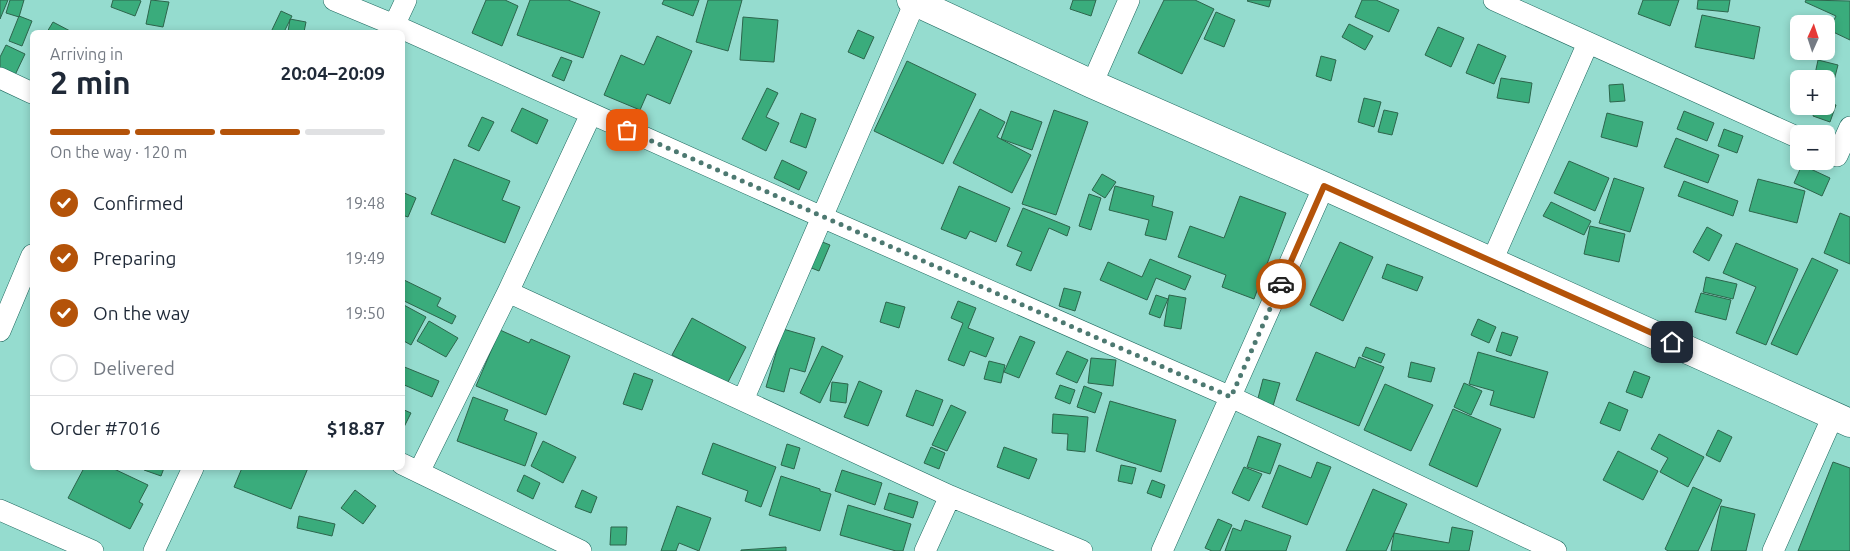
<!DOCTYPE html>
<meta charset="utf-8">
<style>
:root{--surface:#fff;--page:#f6f6f7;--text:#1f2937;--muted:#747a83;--line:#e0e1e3;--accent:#b45309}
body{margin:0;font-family:Ubuntu,sans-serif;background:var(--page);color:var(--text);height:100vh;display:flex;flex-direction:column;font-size:19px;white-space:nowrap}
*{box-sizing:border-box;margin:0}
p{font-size:16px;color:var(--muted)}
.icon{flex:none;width:28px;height:28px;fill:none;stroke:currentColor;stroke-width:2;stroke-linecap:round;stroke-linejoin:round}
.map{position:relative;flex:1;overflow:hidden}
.panel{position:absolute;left:30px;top:30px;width:375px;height:440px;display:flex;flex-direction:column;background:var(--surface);border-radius:8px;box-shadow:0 2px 8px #0003}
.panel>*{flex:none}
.needle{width:32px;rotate:3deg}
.fabs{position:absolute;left:1790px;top:15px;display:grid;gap:10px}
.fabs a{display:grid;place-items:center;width:45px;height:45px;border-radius:8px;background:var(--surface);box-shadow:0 2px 8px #0003;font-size:25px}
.pin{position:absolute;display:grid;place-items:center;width:42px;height:42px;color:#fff;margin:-21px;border-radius:10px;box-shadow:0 2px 8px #0006}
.courier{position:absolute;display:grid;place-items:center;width:50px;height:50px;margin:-25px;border:4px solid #b45309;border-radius:50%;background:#fff;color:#222;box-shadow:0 1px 6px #0007}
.head em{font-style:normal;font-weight:700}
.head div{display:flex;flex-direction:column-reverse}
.head{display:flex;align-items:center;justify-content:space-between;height:85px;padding:0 20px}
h1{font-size:32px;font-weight:700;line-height:38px}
.bar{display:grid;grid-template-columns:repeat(4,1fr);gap:8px 5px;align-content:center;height:60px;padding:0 20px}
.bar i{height:6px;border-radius:4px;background:var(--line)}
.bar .active{background:var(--accent)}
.bar p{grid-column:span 4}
.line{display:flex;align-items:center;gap:12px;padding:0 20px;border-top:1px solid var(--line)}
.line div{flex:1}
ol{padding:0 20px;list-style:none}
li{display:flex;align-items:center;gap:15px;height:55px}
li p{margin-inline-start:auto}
li .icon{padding:5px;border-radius:50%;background:var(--accent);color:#fff;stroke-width:4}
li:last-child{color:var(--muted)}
li i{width:28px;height:28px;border:2px solid var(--line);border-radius:50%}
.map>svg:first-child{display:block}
.building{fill:#3aac7c;stroke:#2d654c}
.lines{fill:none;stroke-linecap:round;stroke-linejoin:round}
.street-casing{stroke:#1d685e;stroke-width:22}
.secondary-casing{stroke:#1d685e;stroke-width:29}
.street{stroke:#fff;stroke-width:21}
.secondary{stroke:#fff;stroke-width:28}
.done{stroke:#4d7971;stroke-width:5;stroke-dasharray:0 9}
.route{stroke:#b45309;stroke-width:6}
</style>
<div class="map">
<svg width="1850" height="551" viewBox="0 0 1850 551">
<rect width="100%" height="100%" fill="#95dccf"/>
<path class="building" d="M0,0H8L0,19Z
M10,0H24L19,17L6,13Z
M113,0H139L141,1L135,16L111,7Z
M151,0L169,2L163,27L146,24Z
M486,0H505L518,6L502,46L472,33Z
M530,0H568L600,12L583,58L517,35Z
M664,0H699L693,16L662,4Z
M708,0H742L728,51L696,42Z
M1073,0H1096L1091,16L1070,9Z
M1164,0H1195L1214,9L1182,74L1138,53Z
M1248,0H1271L1269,7L1247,1Z
M1362,0H1376L1399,10L1389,32L1355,17Z
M1643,0H1679L1670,26L1638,14Z
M1698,0H1730L1728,12L1697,9Z
M1806,0L1850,1V40L1829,30L1836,16L1805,2Z
M281,11L292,16L284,32H271Z
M1216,12L1235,20L1224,47L1204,39Z
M1702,15L1760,27L1754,59L1695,47Z
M19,16L32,21L22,46L9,41Z
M743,17L778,20L774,62L740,60Z
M290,19L306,22L304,32H288Z
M53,22L72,32H47Z
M1349,24L1373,36L1365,50L1342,37Z
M1438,27L1464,38L1451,67L1425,55Z
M858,30L874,37L864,59L848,52Z
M657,36L692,51L670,104L647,94L640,110L604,95L621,55L644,65Z
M1478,44L1506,56L1494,84L1466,73Z
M6,45L25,54L15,75L0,68V57Z
M1321,56L1336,60L1331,81L1316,76Z
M561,57L572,61L564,81L552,76Z
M1818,60L1838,65L1830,96L1826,95V79H1814Z
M907,61L976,94L943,164L874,131Z
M1501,78L1532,83L1529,103L1497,98Z
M1623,84L1625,101L1610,102L1609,85Z
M767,88L778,93L766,117L779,123L766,151L742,139Z
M1364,98L1381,102L1374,127L1358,122Z
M1826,102L1836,105L1830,122L1813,116L1816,106H1826Z
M522,108L548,120L537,144L511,131Z
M980,109L1005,122L997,137L1031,155L1012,193L953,163Z
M1054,110L1088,122L1056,215L1022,204Z
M1384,110L1398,113L1392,135L1378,132Z
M1011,111L1042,122L1032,150L1001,139Z
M1684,111L1714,123L1707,141L1677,129Z
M801,113L816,119L806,148L790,142Z
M1607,113L1643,122L1637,147L1601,137Z
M482,117L494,122L479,151L468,146Z
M1724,129L1743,136L1737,153L1718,146Z
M1676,138L1719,155L1708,183L1664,167Z
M454,159L510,181L502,200L520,207L505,243L431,214Z
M782,160L807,172L799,190L774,178Z
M1569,161L1609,178L1595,211L1554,193Z
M1802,165L1830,178L1822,196L1794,183Z
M1102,174L1116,182L1105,198L1092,190Z
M1614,178L1644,188L1630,232L1599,223Z
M1758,179L1805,191L1797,223L1749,211Z
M1684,181L1738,201L1733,216L1678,196Z
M959,186L1010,208L996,242L970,231L966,239L941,229Z
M1115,186L1154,196L1152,206L1173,212L1166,240L1145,235L1149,220L1109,210Z
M402,192L416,198L408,217L402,215Z
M1089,194L1101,198L1091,230L1079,226Z
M1240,196L1286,213L1254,299L1222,287L1226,275L1178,257L1190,226L1224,238Z
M1551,202L1591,221L1584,235L1543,216Z
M1023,208L1070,227L1067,236L1049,228L1031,271L1016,265L1022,252L1007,246Z
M1840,213L1850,217V264L1824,253Z
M1590,226L1625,234L1619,262L1584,254Z
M1707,227L1722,235L1709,261L1693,252Z
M815,239L830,245L819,271L804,265Z
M1340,242L1373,257L1343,321L1310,305Z
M1736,243L1798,269L1766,345L1736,333L1756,287L1723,273Z
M1812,258L1838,270L1797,355L1771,344Z
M1150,259L1191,276L1185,290L1156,278L1147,300L1100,280L1108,262L1142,277Z
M1387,264L1423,277L1417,291L1382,278Z
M1706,277L1737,284L1733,299L1703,292Z
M402,279L441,298L437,306L456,316L452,324L402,300Z
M1064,288L1081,292L1075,311L1059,306Z
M1701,293L1731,300L1726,320L1695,312Z
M1156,295L1168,299L1160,318L1149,314Z
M1169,295L1186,298L1181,329L1164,326Z
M958,301L976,308L968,328L994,338L986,357L970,351L964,366L948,360L963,323L951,318Z
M886,302L905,307L899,328L880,322Z
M402,304L426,317L411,345L402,340Z
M692,318L746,347L727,384L672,355Z
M1478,319L1496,327L1489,343L1471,335Z
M429,321L458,338L446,357L417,341Z
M783,329L815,338L805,372L790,368L784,392L766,387Z
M500,330L529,343L531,339L570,356L546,415L476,386Z
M1502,332L1518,337L1511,356L1496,351Z
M1020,336L1035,342L1019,378L1004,372Z
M822,346L843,356L820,403L800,393Z
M1366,347L1385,354L1381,363L1362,356Z
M1067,351L1088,360L1077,383L1056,374Z
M1316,352L1355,368L1359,357L1384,367L1359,426L1296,400Z
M1478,352L1548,372L1534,418L1490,405L1494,391L1469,384Z
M1091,358L1116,360L1113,386L1088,383Z
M989,361L1005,365L1001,383L984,379Z
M1411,362L1435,368L1431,382L1408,377Z
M402,366L439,381L432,397L402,384Z
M1634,371L1650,377L1642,398L1626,392Z
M634,373L653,380L642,410L623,404Z
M1263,379L1280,383L1273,406L1257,402Z
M859,381L882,391L868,426L844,417Z
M832,382L848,384L846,403L830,401Z
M1464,383L1482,391L1471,415L1454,407Z
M1385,384L1433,405L1411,451L1364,430Z
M1060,385L1075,390L1070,404L1055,398Z
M1084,386L1102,393L1095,413L1077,407Z
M916,390L943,400L933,426L906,416Z
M473,397L508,410L504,420L537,433L525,466L457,441Z
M1110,401L1176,420L1161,472L1096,451Z
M1609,402L1628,410L1620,431L1600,423Z
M951,405L966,412L947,451L932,445Z
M402,409L411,413L402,431Z
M1453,409L1501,429L1477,487L1429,465Z
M1053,414L1088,417L1085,452L1067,450L1068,434L1052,433Z
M1718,430L1732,437L1720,462L1706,455Z
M1659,434L1704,457L1688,487L1660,472L1668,458L1651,449Z
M1258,436L1281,444L1270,474L1247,467Z
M543,441L576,457L563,483L531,466Z
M713,443L776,467L761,507L745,501L748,491L702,474Z
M787,444L800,448L794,469L781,465Z
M931,447L945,453L939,469L924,463Z
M1004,447L1037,459L1029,479L997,467Z
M1618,451L1658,471L1643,500L1603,480Z
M1317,462L1331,467L1307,525L1262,507L1279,465L1311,478Z
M1833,462L1850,468V551H1798Z
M1121,465L1136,468L1132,484L1118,481Z
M1244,467L1262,474L1249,501L1232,493Z
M84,468H112L148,485L139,502L143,504L130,529L68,498Z
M145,468H164L161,476L144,470Z
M242,468H308L291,509L234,487Z
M842,470L882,483L875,505L835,491Z
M524,475L540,483L533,499L517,491Z
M781,476L820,489V491L831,494L820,531L769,515Z
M1152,480L1165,485L1161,498L1147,493Z
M1693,487L1722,500L1698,551H1668L1665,549Z
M1373,489L1407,504L1386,551H1346Z
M355,490L376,506L363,524L341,508Z
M582,490L597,497L591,513L575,507Z
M889,493L918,502L913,518L884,509Z
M848,505L911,524L903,551H896L840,535Z
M677,506L711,518L699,551L679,543L676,551H661Z
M1721,506L1755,514L1746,551H1711Z
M299,516L335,524L332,536L297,528Z
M1218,519L1232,525L1220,551H1212L1205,548Z
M1245,520L1291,536L1286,551H1225L1233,528L1241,531Z
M611,527H627L626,545H610Z
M1452,527L1473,531L1469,551H1391L1394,533L1449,543Z
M786,547V551H741V550Z"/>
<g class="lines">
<g class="street-casing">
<path id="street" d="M334,0L394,25L822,217L1231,397L1556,551
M1494,0L1799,138
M391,32L406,0
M0,78L32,93
M1092,84L1129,0
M1837,156L1850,127
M1492,261L1588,43
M508,292L950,496L1082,551
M0,331L32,255
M743,400L915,2
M402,464L581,551
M419,472L508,292L591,114
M0,510L93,551
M154,551L193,468
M925,551L950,496
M1162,551L1324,186
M1773,551L1833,416"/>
</g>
<g class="secondary-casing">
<path id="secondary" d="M911,0L1092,84L1324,186L1850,423"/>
</g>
<use href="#street" class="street"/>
<use href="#secondary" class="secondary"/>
</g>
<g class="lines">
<path class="done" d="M627,130L1231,397L1281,284"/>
<path class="route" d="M1281,284L1324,186L1672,342"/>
</g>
</svg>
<div class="fabs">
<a><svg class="needle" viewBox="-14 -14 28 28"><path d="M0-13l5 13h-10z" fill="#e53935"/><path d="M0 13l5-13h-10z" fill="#747a83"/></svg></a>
<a>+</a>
<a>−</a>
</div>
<div class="pin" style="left:627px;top:130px;background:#ea580c"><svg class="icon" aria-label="bag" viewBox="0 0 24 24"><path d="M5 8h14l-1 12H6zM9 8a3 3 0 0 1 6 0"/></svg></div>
<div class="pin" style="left:1672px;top:342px;background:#1f2937"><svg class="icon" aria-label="home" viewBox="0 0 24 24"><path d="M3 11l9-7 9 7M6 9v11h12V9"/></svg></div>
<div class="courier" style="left:1281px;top:284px"><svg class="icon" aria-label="car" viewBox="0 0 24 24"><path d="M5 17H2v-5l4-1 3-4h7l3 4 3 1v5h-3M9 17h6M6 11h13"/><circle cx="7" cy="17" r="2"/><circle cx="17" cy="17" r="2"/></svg></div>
<section class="panel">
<div class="head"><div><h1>2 min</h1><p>Arriving in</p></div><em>20:04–20:09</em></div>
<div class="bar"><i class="active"></i><i class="active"></i><i class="active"></i><i></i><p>On the way · 120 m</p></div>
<ol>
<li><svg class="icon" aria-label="check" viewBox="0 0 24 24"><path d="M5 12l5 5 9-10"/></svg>Confirmed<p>19:48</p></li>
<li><svg class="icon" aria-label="check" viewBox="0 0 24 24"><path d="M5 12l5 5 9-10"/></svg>Preparing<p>19:49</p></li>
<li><svg class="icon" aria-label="check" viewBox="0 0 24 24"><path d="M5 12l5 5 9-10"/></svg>On the way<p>19:50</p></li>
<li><i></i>Delivered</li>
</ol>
<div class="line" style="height:65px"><div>Order #7016</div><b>$18.87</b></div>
</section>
</div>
